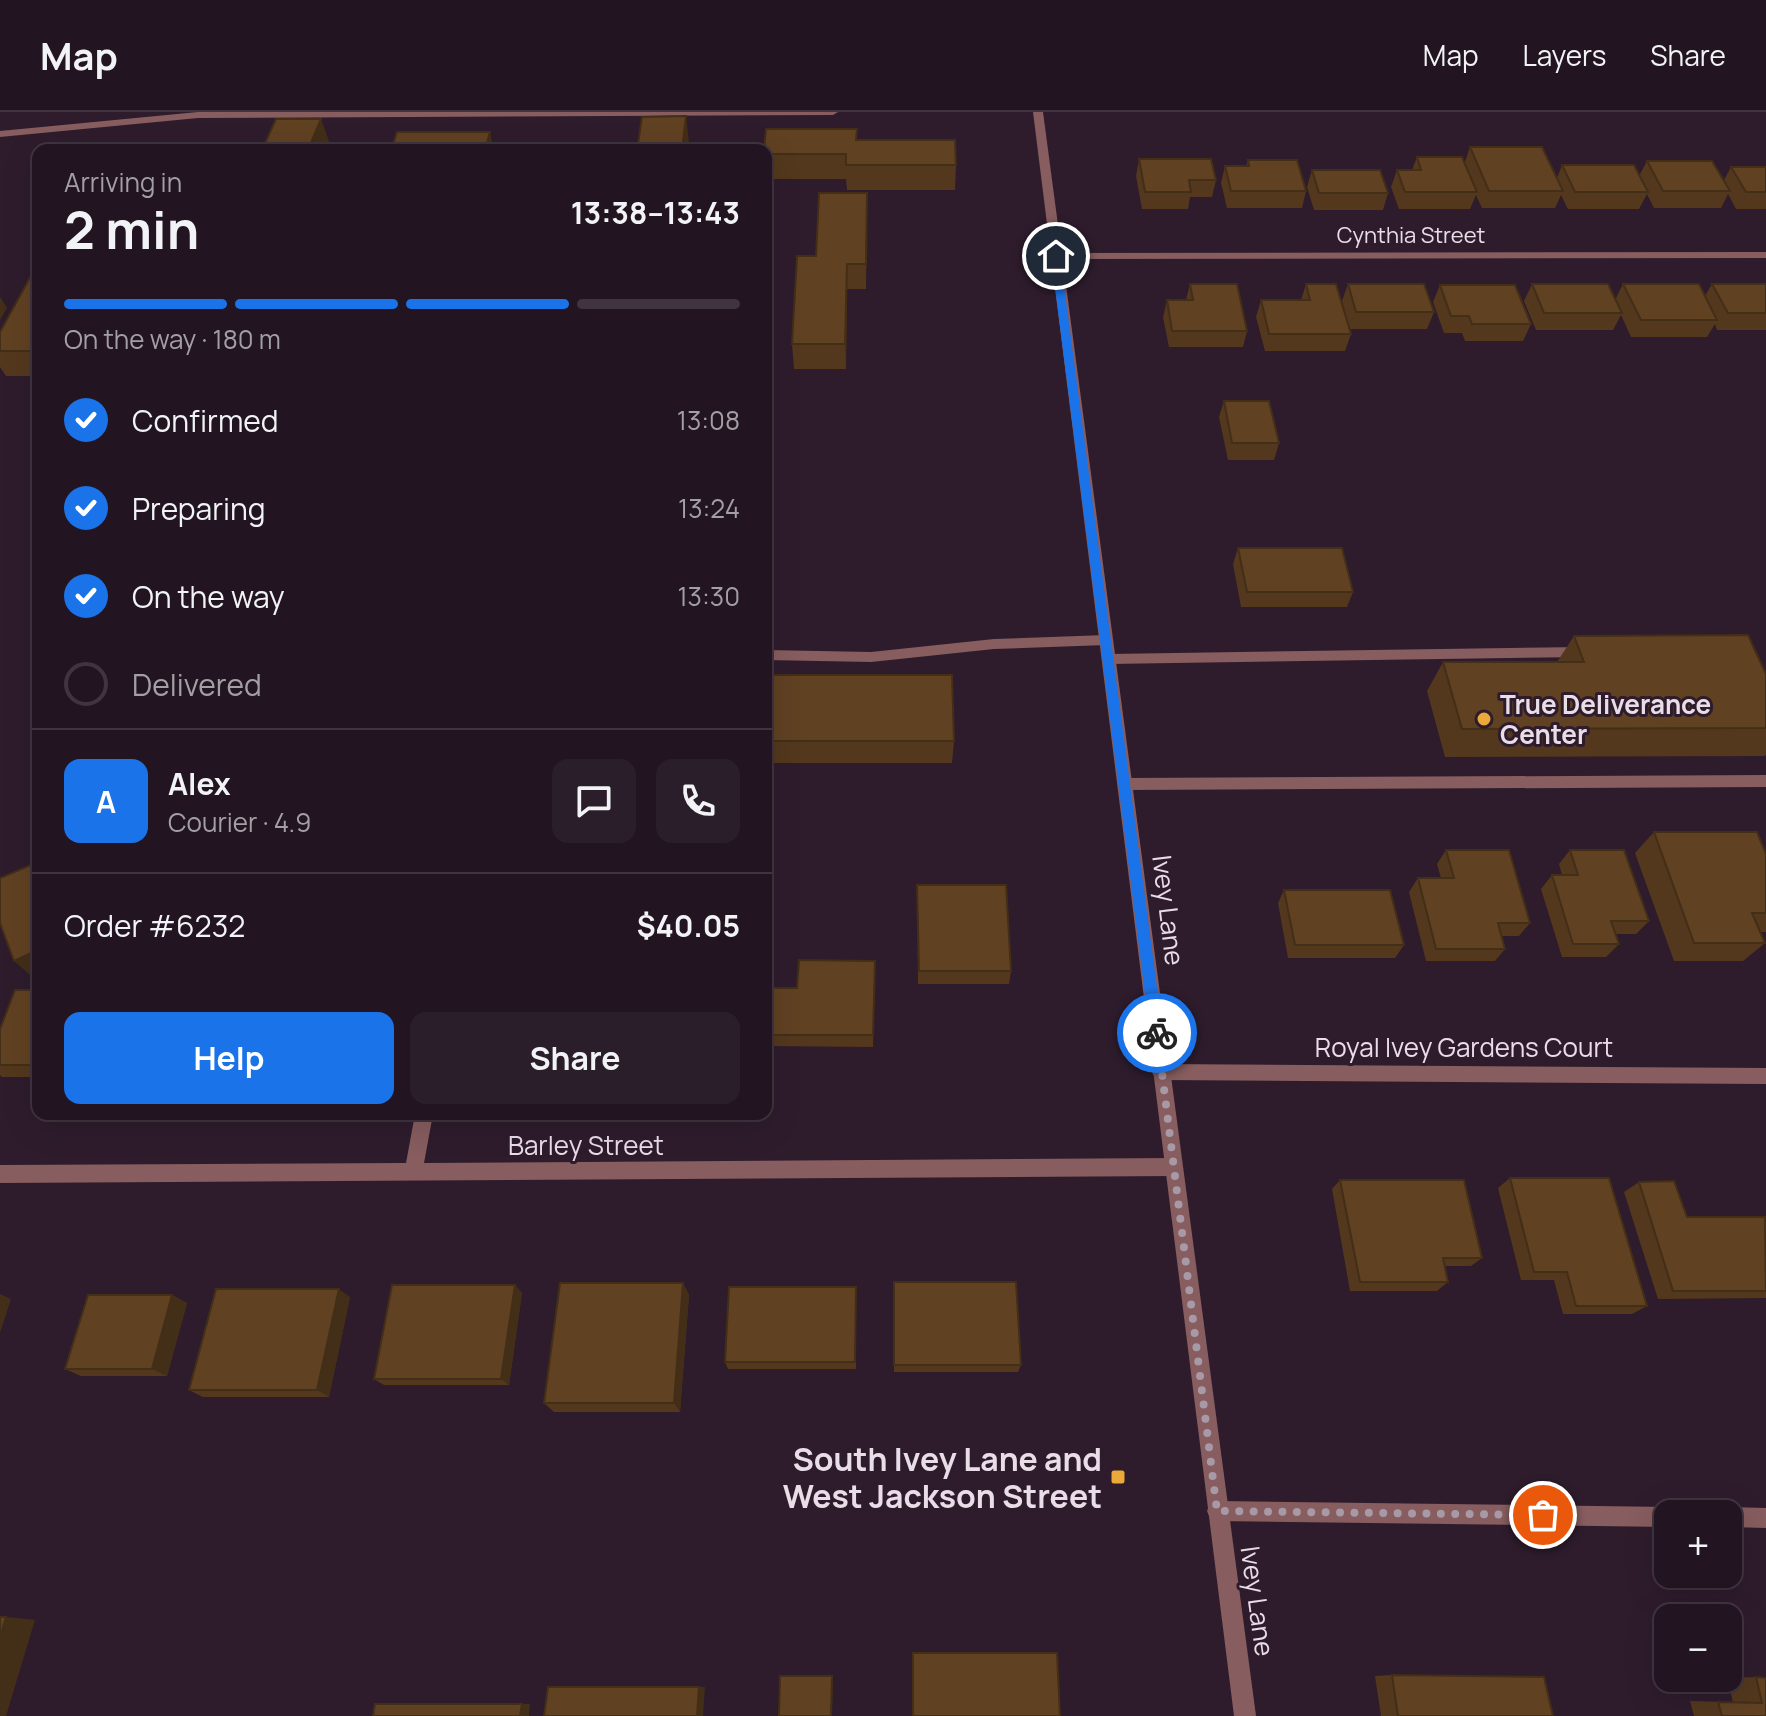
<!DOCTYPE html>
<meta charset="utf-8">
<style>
:root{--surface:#221521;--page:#2a1e2a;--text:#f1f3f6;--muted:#a29fa5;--line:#3f343f;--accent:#1a73e8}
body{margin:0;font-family:Manrope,sans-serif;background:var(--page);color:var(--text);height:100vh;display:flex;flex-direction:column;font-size:30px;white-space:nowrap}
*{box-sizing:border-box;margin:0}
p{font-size:26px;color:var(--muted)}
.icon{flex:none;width:44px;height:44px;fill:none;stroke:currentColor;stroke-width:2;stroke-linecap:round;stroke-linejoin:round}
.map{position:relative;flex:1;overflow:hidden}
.details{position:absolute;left:32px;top:32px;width:740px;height:976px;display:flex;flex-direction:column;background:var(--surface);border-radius:16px;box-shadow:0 8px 32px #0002,0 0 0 2px var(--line)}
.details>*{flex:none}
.fabs{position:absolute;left:1654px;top:1388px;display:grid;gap:16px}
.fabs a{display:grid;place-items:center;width:88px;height:88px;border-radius:16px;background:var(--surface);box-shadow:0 8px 32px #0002,0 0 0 2px var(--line);font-size:40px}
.pin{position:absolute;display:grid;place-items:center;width:68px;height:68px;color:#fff;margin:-34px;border:4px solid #fff;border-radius:50%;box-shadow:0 2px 8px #0007}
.courier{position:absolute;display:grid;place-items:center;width:80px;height:80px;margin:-40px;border:6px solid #1a73e8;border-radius:50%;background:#fff;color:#222;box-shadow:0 2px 10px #0007}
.overview em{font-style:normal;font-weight:700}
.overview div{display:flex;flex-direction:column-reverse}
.overview{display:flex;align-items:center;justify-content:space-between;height:136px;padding:0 32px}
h1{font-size:52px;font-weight:700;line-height:60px}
.bar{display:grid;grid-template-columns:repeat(4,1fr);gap:12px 8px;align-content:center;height:96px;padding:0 32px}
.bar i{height:10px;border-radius:6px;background:var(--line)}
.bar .current{background:var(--accent)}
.bar p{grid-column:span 4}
.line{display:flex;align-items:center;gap:20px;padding:0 32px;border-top:2px solid var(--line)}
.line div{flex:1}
.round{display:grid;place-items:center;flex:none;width:84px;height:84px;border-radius:16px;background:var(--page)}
ol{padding:0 32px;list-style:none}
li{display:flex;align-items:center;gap:24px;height:88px}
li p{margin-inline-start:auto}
li .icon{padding:8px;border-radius:50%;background:var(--accent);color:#fff;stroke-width:4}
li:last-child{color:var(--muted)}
li i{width:44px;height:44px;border:4px solid var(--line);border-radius:50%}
.button{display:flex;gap:16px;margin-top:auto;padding:16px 32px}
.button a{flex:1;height:92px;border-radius:16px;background:var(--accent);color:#fff;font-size:32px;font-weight:700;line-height:92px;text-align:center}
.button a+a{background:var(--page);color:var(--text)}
header{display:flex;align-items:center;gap:48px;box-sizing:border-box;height:112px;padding:0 40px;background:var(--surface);border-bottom:2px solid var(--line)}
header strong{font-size:38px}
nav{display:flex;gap:44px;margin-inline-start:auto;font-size:28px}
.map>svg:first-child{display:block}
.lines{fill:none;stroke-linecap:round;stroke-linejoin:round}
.service{fill:#875d5f;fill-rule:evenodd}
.minor{fill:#875d5f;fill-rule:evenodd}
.tertiary{fill:#875d5f;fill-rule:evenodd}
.wall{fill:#53381d}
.shaded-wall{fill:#432e18}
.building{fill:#604122;stroke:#432e18;stroke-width:2}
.route{fill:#1a73e8}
.done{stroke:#a899a6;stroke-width:8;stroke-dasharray:0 14.4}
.poi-dot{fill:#eba93a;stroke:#2e1c2c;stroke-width:3}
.labels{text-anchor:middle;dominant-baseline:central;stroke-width:6;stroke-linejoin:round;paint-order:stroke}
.far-street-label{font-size:22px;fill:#e9dde7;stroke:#2e1c2c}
.poi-label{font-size:26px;font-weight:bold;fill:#e9dde7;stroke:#2e1c2c;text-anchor:start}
.street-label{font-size:26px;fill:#e9dde7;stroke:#2e1c2c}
.near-poi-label{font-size:32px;font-weight:bold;fill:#e9dde7;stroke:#2e1c2c;text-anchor:end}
</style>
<header>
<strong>Map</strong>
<nav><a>Map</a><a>Layers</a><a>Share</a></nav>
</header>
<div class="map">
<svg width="1766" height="1604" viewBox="0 0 1766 1604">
<rect width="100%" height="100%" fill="#2e1c2c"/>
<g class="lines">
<path class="service" d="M1106,523L1113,528L1106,533L994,537L871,550L766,548V538L871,540L994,527Z
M1583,535L1590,540L1583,545L1109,552L1102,547L1109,542Z
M1766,663V675L1125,678L1117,672L1125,666Z"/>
<path class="minor" d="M198,0H838L833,3L198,6L0,25V19Z
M1766,140V146L1056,147L1050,144L1056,141Z
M1161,952L1766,956V972L1161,968L1155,966L1152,960L1155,954Z
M415,1002H433L424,1051L1173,1046L1179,1049L1182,1055L1179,1061L1173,1064L0,1071V1053L406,1051Z
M1217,1389L1668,1395L1675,1398L1677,1402H1668V1415L1217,1409L1210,1406L1207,1399L1210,1392Z
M1728,1395L1766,1396V1416L1728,1415V1402H1719L1721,1398Z"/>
<path class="tertiary" d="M1033,0H1043L1256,1604H1234Z"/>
</g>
<path class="wall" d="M857,28L956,53L955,78H847L846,67H766V38Z
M1470,35L1557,66L1562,53L1639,64L1647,49L1724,68L1731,55H1766V97H1736L1728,82L1721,96H1654L1647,82L1639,97H1568L1561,83L1555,96H1482L1476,83L1470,97H1399L1391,75L1397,58H1412L1417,45L1465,50Z
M1139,47L1216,68L1212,85H1190L1188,97H1142L1136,64Z
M1248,48L1306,79L1302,96H1227L1221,71L1225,54H1246Z
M1312,58L1388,81L1383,98H1314L1307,75Z
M867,106L866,177H847L846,257H794L792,232L816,144Z
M38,151V264H6L0,255V220Z
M1190,172L1247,219L1243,235H1169L1163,205L1167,188H1186Z
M1306,172L1351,222L1345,239H1265L1256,205L1261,188H1301Z
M1348,172L1434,200L1427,217H1350L1342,189Z
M1532,172L1615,188L1623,172L1705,184L1712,172H1766V218H1717L1715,212L1707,225H1631L1621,203L1613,218H1536L1524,189Z
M1440,173L1531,212L1523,229H1465L1462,221H1444L1433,190Z
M1224,289L1279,331L1274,348H1228L1219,305Z
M1238,436L1353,480L1347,495H1241L1233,452Z
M1574,524L1766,562V642L1765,644L1445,645L1427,579L1443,550H1557Z
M766,563L954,629L952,651H766Z
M1654,720L1766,742V820H1760L1765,831L1743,849H1674L1635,741Z
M1446,738L1530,811L1519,824H1502L1505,837L1495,849H1426L1409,780L1418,766H1441L1437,752Z
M1570,738L1649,809L1636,822H1616L1619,832L1606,845H1562L1541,777L1552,763H1562L1559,752Z
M917,773L1011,859L1009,872H918Z
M1284,778L1404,833L1395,846H1288L1278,791Z
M875,849L873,935L766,934V876H797Z
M38,878V965H2L0,963V917Z
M1510,1066L1647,1194L1632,1202H1563L1554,1168H1521L1498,1076Z
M1340,1068L1482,1146L1471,1154H1445L1448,1170L1437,1179H1350L1332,1077Z
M1639,1070L1687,1105L1766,1108V1186L1658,1187L1624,1080Z
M894,1170L1021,1253L1018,1260H894Z
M683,1171L689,1183L680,1300H554L544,1291Z
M515,1173L522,1181L509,1273H384L374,1267Z
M856,1175V1257H728L725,1250Z
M172,1183L187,1191L167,1264H81L65,1257Z
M350,1185L329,1285H203L189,1278Z
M913,1541L1060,1604H912Z
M1392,1563L1553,1604H1381L1375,1564Z
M1756,1565L1766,1604H1694L1690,1589L1733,1590L1727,1566Z"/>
<path class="shaded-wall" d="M686,4L689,29L688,38H682Z
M321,7L330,32L327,38H308Z
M490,20L494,38L487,31Z
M847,152V177L846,257L845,232Z
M0,185L7,196L0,208Z
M38,838V858L29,862L14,849Z
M683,1171L689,1183L680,1300L674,1291Z
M515,1173L522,1181L509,1273L501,1267Z
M339,1177L350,1185L329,1285L317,1278Z
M0,1182L11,1187L0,1221Z
M172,1183L187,1191L167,1264L152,1257Z
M6,1505L35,1508L6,1604H0V1526Z
M832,1564L833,1565L832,1604H831Z
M699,1575H705L703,1604H697Z
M522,1592H530L529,1604H520Z"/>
<path class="building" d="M686,4L682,38H637L642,5Z
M276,7H321L308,38H262Z
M766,17H857L856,28H955L956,53H846V42H766V38H764Z
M397,20H490L487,31H583L581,38H391Z
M1470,35H1542L1563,79H1489Z
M1417,45H1462L1477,80H1405L1397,58H1421Z
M1139,47H1211L1216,68H1189L1191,80H1145Z
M1248,48H1297L1306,79H1231L1225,54H1249Z
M1647,49H1712L1730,79H1663Z
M1562,53H1634L1648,80H1575Z
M1731,55H1766V80H1746Z
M1312,58H1380L1388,81H1319Z
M819,81H867L866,152H847L845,232H792L797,144H816Z
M38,151V239H0V220Z
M1190,172H1237L1247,219H1172L1167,188H1193Z
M1306,172H1336L1351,222H1269L1261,188H1310Z
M1348,172H1424L1434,200H1356Z
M1532,172H1608L1622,201H1544Z
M1623,172H1699L1717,208H1641Z
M1712,172H1766V201H1728Z
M1440,173H1515L1531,212H1472L1469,204H1451Z
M1224,289H1269L1279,331H1232Z
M1238,436H1342L1353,480H1247Z
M1748,523L1766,562V616L1462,617L1443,550H1584L1574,524Z
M766,563H952L954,629H766Z
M1654,720H1757L1766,742V801H1752L1765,831H1694Z
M1446,738H1509L1530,811H1498L1505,837H1436L1418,766H1454Z
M1570,738H1624L1649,809H1611L1619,832H1573L1552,763H1578Z
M38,750V838L14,849L0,811V766Z
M917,773H1006L1011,859H919Z
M1284,778H1390L1404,833H1295Z
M799,848L875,849L873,923H766V876H797Z
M15,878H38V953H0V917Z
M1510,1066H1609L1647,1194H1576L1567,1160H1534Z
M1340,1068H1464L1482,1146H1443L1448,1170H1360Z
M1674,1069L1687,1105H1765L1766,1179H1673L1639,1070Z
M894,1170H1016L1021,1253H894Z
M560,1171H683L674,1291H544Z
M392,1173H515L501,1267H374Z
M729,1175H856L855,1250H725Z
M216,1177H339L317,1278H189Z
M88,1183H172L152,1257H65Z
M0,1505H6L0,1526Z
M913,1541H1057L1060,1604H913Z
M1392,1563L1544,1565L1553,1604H1398Z
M780,1564H832L831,1604H779Z
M1756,1565L1766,1566V1604H1722L1718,1590L1762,1591Z
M548,1575H699L697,1604H544Z
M375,1592H522L520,1604H373Z"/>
<path class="route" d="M1056,141L1060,144L1163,921L1157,927L1150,921L1051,144Z"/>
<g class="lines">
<path class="done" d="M1157,921L1217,1399L1543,1403"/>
</g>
<g class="poi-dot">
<circle cx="1484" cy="607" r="8"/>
<rect x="1110" y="1357" width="16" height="16" rx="4"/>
</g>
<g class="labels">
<g class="far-street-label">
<text x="1411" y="123">Cynthia Street</text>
</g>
<g class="poi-label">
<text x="1500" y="592">True Deliverance<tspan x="1500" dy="30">Center</tspan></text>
</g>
<g class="street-label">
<text transform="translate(1169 798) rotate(83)">Ivey Lane</text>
<text x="1464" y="935">Royal Ivey Gardens Court</text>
<text x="586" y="1033">Barley Street</text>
<text transform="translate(1258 1489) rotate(82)">Ivey Lane</text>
</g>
<g class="near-poi-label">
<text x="1102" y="1347">South Ivey Lane and<tspan x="1102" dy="37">West Jackson Street</tspan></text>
</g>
</g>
</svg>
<div class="fabs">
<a>+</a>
<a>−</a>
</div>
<div class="pin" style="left:1543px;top:1403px;background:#ea580c"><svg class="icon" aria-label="bag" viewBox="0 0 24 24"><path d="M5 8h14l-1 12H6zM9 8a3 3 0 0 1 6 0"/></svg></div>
<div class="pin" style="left:1056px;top:144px;background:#1f2937"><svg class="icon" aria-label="home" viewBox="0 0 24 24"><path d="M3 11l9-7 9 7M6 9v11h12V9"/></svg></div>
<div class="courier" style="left:1157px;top:921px"><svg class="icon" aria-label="bike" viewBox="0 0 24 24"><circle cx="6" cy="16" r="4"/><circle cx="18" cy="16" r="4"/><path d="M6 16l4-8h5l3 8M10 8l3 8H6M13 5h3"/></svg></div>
<section class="details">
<div class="overview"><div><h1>2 min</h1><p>Arriving in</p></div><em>13:38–13:43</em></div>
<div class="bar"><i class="current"></i><i class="current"></i><i class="current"></i><i></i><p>On the way · 180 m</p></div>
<ol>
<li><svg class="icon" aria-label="check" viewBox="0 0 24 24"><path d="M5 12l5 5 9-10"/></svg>Confirmed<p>13:08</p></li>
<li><svg class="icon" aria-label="check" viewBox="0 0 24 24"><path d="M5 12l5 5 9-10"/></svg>Preparing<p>13:24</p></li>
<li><svg class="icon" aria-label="check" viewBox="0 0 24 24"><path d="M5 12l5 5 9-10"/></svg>On the way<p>13:30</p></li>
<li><i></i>Delivered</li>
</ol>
<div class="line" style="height:144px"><b class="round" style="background:var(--accent);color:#fff">A</b><div><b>Alex</b><p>Courier · 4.9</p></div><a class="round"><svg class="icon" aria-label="chat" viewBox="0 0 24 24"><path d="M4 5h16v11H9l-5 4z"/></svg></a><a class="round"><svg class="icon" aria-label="phone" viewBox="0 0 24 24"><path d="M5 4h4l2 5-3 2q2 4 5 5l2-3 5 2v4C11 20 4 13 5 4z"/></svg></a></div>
<div class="line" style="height:104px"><div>Order #6232</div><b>$40.05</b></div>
<div class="button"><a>Help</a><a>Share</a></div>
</section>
</div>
